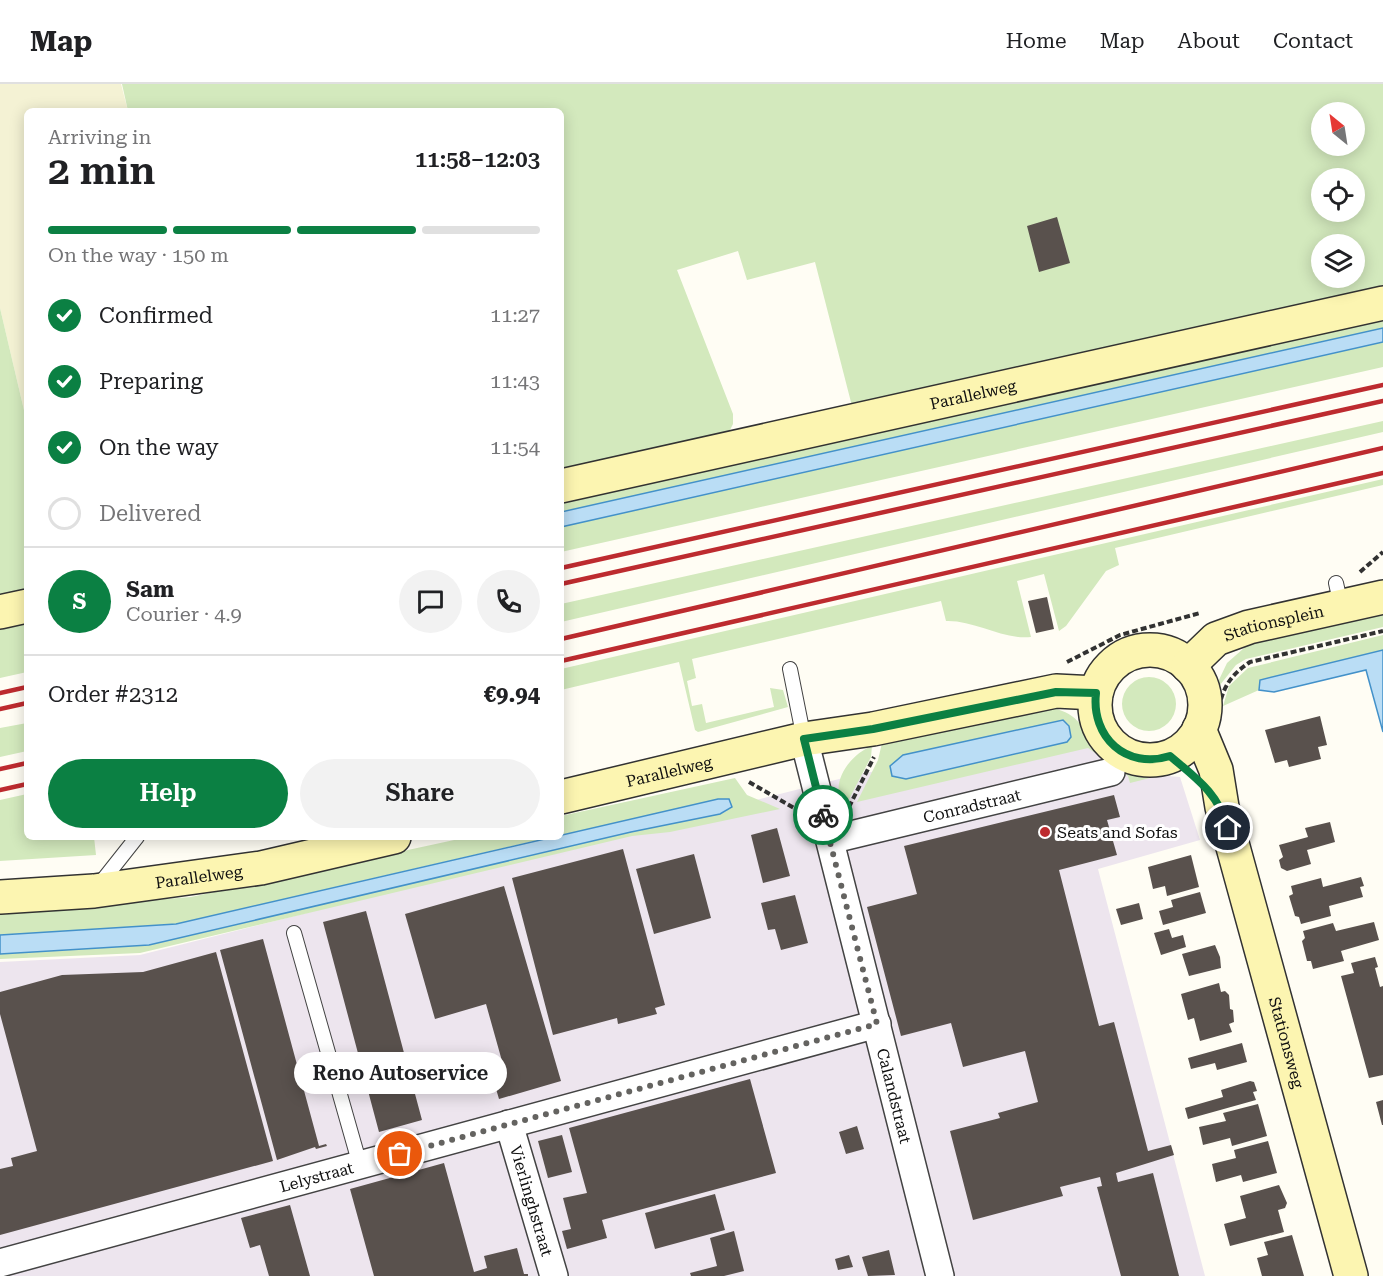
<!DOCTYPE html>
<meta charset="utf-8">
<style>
:root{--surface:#fff;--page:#f2f2f2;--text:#202124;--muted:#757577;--line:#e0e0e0;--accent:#0b8043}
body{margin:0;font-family:"Roboto Serif",serif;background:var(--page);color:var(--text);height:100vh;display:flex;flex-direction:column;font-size:22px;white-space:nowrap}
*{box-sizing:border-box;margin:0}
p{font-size:20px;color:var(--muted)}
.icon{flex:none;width:33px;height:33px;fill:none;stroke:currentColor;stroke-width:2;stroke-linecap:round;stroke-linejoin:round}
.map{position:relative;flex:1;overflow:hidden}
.sheet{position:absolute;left:24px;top:24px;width:540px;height:732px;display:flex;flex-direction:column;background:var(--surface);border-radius:9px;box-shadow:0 3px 15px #0003}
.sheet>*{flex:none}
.needle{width:39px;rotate:330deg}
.controls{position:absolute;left:1311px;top:18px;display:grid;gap:12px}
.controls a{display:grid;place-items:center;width:54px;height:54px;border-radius:50%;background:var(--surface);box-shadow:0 3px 15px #0003;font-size:30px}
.pin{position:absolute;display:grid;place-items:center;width:51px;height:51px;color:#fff;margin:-26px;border:3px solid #fff;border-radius:50%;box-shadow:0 2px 6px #0007}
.courier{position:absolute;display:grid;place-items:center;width:60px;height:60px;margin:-30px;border:4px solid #0b8043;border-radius:50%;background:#fff;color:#222;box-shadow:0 2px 8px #0007}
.bubble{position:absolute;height:42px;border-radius:21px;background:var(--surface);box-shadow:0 3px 15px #0003;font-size:20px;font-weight:600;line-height:42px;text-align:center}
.overview em{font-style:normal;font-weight:600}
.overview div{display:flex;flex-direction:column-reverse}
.overview{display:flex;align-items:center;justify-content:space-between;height:102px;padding:0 24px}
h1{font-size:39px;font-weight:600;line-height:45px}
.bar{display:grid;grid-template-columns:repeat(4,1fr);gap:9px 6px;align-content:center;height:72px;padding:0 24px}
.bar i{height:8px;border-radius:4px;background:var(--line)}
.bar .on{background:var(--accent)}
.bar p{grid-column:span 4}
.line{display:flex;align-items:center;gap:15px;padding:0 24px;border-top:2px solid var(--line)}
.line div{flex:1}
.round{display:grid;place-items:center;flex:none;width:63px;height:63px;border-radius:32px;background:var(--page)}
ol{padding:0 24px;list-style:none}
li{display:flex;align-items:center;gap:18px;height:66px}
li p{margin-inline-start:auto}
li .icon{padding:6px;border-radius:50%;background:var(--accent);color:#fff;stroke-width:4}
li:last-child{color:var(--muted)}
li i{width:33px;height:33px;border:3px solid var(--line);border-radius:50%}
.action{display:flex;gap:12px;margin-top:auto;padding:12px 24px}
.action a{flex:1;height:69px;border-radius:36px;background:var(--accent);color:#fff;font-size:24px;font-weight:600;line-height:69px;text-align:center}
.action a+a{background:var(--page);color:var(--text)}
header{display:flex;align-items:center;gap:36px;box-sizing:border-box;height:84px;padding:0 30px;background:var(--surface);border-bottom:2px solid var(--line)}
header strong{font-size:28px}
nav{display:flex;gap:33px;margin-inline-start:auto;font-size:21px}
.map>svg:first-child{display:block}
.industrial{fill:#ede5ee}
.farmland{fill:#f4f2d4}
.green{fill:#d3e9bd;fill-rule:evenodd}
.water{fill:#baddf5;stroke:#4391c9;stroke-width:1.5}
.building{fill:#59514d}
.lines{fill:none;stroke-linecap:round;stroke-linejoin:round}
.lane-casing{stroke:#434343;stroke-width:16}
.street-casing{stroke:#434343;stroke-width:30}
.secondary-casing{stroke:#323232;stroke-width:36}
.path{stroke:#323232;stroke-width:4;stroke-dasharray:6 3;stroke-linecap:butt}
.lane{stroke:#fff;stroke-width:14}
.street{stroke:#fff;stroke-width:27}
.secondary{stroke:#fcf5b1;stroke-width:33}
.rail{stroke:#bd2b2f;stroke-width:4.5}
.done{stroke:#646360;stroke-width:6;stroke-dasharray:0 10.8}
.route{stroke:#0b8043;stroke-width:8}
.poi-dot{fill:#bd2b2f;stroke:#fff;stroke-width:2}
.labels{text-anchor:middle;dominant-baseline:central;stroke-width:6;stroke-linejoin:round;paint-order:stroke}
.street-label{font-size:16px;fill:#101010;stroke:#fff}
.poi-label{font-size:16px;fill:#101010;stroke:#fff;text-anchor:start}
</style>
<header>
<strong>Map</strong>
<nav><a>Home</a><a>Map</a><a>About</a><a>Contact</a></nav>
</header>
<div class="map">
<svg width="1383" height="1192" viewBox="0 0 1383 1192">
<rect width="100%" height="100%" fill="#fffdf4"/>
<path class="industrial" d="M1074,647L1132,689L1180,693L1200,756L1098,785L1205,1192H0V878L140,871L851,692Z"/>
<path class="farmland" d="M0,0H121L128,27H27V339L0,224Z"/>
<path class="green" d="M122,0H1383V208L853,326L815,178L747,196L738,167L677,186L733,330V340L729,348L561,391V27H128ZM1322,28H1354V62H1322ZM1322,94H1354V128H1322ZM1322,160H1354V194H1322Z
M0,224L27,339V510L0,516Z
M1383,231V283L561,468V415Z
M1383,337V348L561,538V520Z
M1383,395V401L1115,464L1119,481L1106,487L1066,542L1059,547L1044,490L1017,497L1031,553C1003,556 975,536 946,537L941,517L692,575L696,594L687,597L692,622L702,620L706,639L774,623L770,604L783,606L788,623L698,648L695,646L679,578L561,606V585Z
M1383,525V543L1246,575L1236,581L1220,601L1217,600L1227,579L1252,557Z
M27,534V588L0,594V540Z
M1383,551V566L1260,596L1259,606L1223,622L1229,602L1248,584Z
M1122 620a27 27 0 1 1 54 0a27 27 0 1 1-54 0Z
M1047,623C1078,628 1079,641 1098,661C1114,677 1131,683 1153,686L1154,693L1130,699L1128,692L1088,664L857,718L878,676L882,659ZM1063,636L890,682L904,671Z
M27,639V667L0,673V644Z
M872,662L871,673L845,723C827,701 850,670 872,662Z
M735,694L747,711L780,725L670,748L632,752L140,869L0,875V870L149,861L631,748L720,730L727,727L718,716L561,751V732Z
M27,710V753H94L96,771L0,777V716Z
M468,753H551L176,840L0,851V828L191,813Z"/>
<path class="water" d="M1383,244V258L561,443V428Z
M1383,566V648L1366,586L1274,608L1259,606L1260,596Z
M1063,636L1069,642L1071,653L1067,658L906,695L892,692L890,682L903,671Z
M718,715H729L732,723L720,730L631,748L149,861L0,870V851L176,840Z"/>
<path class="building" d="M1057,133L1070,179L1039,188L1027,142Z
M1047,513L1054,545L1036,549L1028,517Z
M1320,632L1327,661L1318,663L1321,675L1289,683L1287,676L1275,679L1265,646Z
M1114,711L1120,733L1107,736L1117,771L1059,786L1099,942L1114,938L1148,1067L1171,1061L1174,1071L1116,1089L1118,1098L1153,1089L1179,1192H1121L1097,1103L1102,1102L1100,1093L1060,1103L1063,1112L973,1136L950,1047L1000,1034L998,1029L1038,1018L1025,967L963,983L951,939L901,952L867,823L917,810L904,762Z
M1330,738L1335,758L1307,766L1311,780L1287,787L1281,784L1279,776L1283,773L1279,761L1308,753L1305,744Z
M777,744L790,792L763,799L751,751Z
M623,765L665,921L655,924L657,930L618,940L617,934L553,951L512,794Z
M694,770L711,834L654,850L636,785Z
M1191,771L1199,803L1167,812L1165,802L1153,805L1148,783Z
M1361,793L1364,802L1360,803L1363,813L1329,822L1331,832L1301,840L1299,833L1295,832L1289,812L1293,810L1291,802L1321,794L1323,803Z
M504,802L561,997L499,1015L489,981L502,977L486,920L435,935L405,830Z
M1200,808L1206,829L1163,841L1159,827L1173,823L1171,816Z
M795,811L808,859L781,866L775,845L768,846L761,819Z
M1139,819L1143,835L1121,841L1116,825Z
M366,827L422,1036L379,1048L323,838Z
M1374,838L1379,856L1341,867L1344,877L1313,885L1311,877H1307L1302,857L1305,854L1303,847L1333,839L1336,847Z
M1169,845L1172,854L1183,851L1186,863L1161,871L1154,849Z
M263,855L319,1062L326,1060L327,1062L316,1065L315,1063L277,1076L220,866Z
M1215,861L1220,873L1221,884L1189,892L1182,870Z
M216,868L273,1077L0,1151V1085L13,1082L11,1074L37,1067L0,930V908L62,891L143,888Z
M1375,873L1378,883L1375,884L1380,903L1383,902V991L1369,994L1341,892L1354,889L1351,879Z
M1219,899L1221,908L1225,907L1229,911L1230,925L1233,926L1234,938L1229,940L1232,948L1200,957L1194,934L1188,936L1181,910Z
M1242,959L1247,978L1217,986L1215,979L1191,985L1188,974Z
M750,995L776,1089L602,1136L607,1154L567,1165L562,1147L571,1145L563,1114L587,1109L569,1044Z
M1250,997L1254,998L1257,1007L1253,1008L1256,1016L1188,1035L1185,1024L1223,1013L1221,1006Z
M1383,1016V1041H1382L1376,1018Z
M1258,1020L1267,1052L1232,1062L1230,1054L1203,1061L1199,1043L1226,1037L1223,1029Z
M857,1042L864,1065L846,1070L839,1048Z
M562,1051L572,1088L548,1094L538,1057Z
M1268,1057L1277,1089L1243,1098L1241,1091L1216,1098L1212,1080L1236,1074L1234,1066Z
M444,1079L474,1188L487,1184L484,1172L517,1164L524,1190H528V1192H374L350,1105Z
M1279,1101L1287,1119L1285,1124L1278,1126L1284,1148L1230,1162L1224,1140L1246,1134L1240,1112Z
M715,1110L725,1146L655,1165L645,1129Z
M290,1121L310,1192H269L260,1161L250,1164L241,1134Z
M734,1147L744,1187L724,1192H691L690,1189L717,1182L710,1154Z
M1292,1151L1304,1192H1262L1257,1174L1268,1171L1264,1158Z
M889,1166L895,1191L868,1192L862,1173Z
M849,1171L853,1183L838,1186L835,1175Z"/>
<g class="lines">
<g class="lane-casing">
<path id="lane" d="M1336,499L1341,522
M790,585L804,655
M99,801L137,753
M294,849L360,1081"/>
</g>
<g class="street-casing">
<g id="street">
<path id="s1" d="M804,655L940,1192"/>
<path id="s2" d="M830,756L1111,688"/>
<path id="s3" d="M509,1040L554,1192"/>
<path id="s4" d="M0,1179L877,940"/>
</g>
</g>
<g class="secondary-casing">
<g id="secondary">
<path id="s5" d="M561,402L1383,219"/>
<path d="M0,528L27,522"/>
<circle cx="1150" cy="621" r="55"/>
<path id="s6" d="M1188,582L1216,555L1249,543L1383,513"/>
<path id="s7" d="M1199,645L1216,686L1222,723L1351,1192"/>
<path id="s8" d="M561,713L804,655L873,645L1056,607L1096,609"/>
<path id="s9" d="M0,813L94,807L261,784L394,753"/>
</g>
</g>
<path class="path" d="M1360,488L1383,468
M1067,578L1120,551L1200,529
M1219,624C1223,602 1232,590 1250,578L1383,547
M749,698L794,724
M849,723L874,673"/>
<use href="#lane" class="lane"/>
<use href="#street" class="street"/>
<use href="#secondary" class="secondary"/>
<path class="rail" d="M561,484L1383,301
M561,500L1383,317
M561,555L1383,364
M561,577L1383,389
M0,609L27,603
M0,625L27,619
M0,685L27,679
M0,706L27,700"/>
</g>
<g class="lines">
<path class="done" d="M400,1070L877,940L823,731"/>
<path class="route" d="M823,731L804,655L873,645L1056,608L1096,609C1091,653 1126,686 1170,672C1197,695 1218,709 1228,744"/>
</g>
<circle class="poi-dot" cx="1045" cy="748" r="6"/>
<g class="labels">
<g class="street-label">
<text stroke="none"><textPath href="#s5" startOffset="422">Parallelweg</textPath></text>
<text stroke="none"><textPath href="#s6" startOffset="99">Stationsplein</textPath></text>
<text stroke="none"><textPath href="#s8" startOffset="111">Parallelweg</textPath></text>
<text stroke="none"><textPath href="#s2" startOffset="146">Conradstraat</textPath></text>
<text stroke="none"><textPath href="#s9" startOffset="200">Parallelweg</textPath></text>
<text stroke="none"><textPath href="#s7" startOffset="326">Stationsweg</textPath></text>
<text stroke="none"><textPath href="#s1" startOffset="368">Calandstraat</textPath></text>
<text stroke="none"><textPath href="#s4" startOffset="328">Lelystraat</textPath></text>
<text stroke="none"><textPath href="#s3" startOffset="80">Vierlinghstraat</textPath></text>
</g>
<g class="poi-label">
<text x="1057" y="748">Seats and Sofas</text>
</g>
</g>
</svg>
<div class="controls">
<a><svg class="needle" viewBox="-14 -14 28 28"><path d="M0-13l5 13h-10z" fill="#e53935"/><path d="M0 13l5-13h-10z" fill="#757577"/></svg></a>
<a><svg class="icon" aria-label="locate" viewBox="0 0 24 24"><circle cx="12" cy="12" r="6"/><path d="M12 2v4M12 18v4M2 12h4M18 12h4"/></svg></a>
<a><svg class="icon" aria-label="layers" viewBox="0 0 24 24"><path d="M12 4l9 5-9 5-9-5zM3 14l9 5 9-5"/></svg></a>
</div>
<div class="pin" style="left:400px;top:1070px;background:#ea580c"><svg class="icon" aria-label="bag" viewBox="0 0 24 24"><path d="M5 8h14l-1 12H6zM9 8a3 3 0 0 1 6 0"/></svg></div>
<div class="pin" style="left:1228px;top:744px;background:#1f2937"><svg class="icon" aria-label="home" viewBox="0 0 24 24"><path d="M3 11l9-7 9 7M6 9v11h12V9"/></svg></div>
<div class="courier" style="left:823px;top:731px"><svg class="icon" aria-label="bike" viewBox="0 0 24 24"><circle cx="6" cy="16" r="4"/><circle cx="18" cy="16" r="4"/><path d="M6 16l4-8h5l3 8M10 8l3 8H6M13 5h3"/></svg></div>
<div class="bubble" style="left:294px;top:968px;width:213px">Reno Autoservice</div>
<section class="sheet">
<div class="overview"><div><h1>2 min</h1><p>Arriving in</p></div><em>11:58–12:03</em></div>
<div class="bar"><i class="on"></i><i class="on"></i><i class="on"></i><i></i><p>On the way · 150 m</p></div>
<ol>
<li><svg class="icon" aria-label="check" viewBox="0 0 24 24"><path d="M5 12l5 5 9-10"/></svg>Confirmed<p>11:27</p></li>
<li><svg class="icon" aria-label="check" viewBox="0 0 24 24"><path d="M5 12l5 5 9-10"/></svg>Preparing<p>11:43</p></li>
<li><svg class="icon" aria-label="check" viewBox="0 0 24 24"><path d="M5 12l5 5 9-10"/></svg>On the way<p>11:54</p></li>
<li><i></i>Delivered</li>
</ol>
<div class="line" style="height:108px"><b class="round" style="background:var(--accent);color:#fff">S</b><div><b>Sam</b><p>Courier · 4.9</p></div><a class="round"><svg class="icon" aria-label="chat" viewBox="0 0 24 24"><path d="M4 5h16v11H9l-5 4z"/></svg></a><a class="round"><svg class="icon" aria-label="phone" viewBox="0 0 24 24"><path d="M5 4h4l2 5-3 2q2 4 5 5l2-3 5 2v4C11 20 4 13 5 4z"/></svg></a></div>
<div class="line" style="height:78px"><div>Order #2312</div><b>€9.94</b></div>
<div class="action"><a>Help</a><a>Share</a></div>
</section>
</div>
